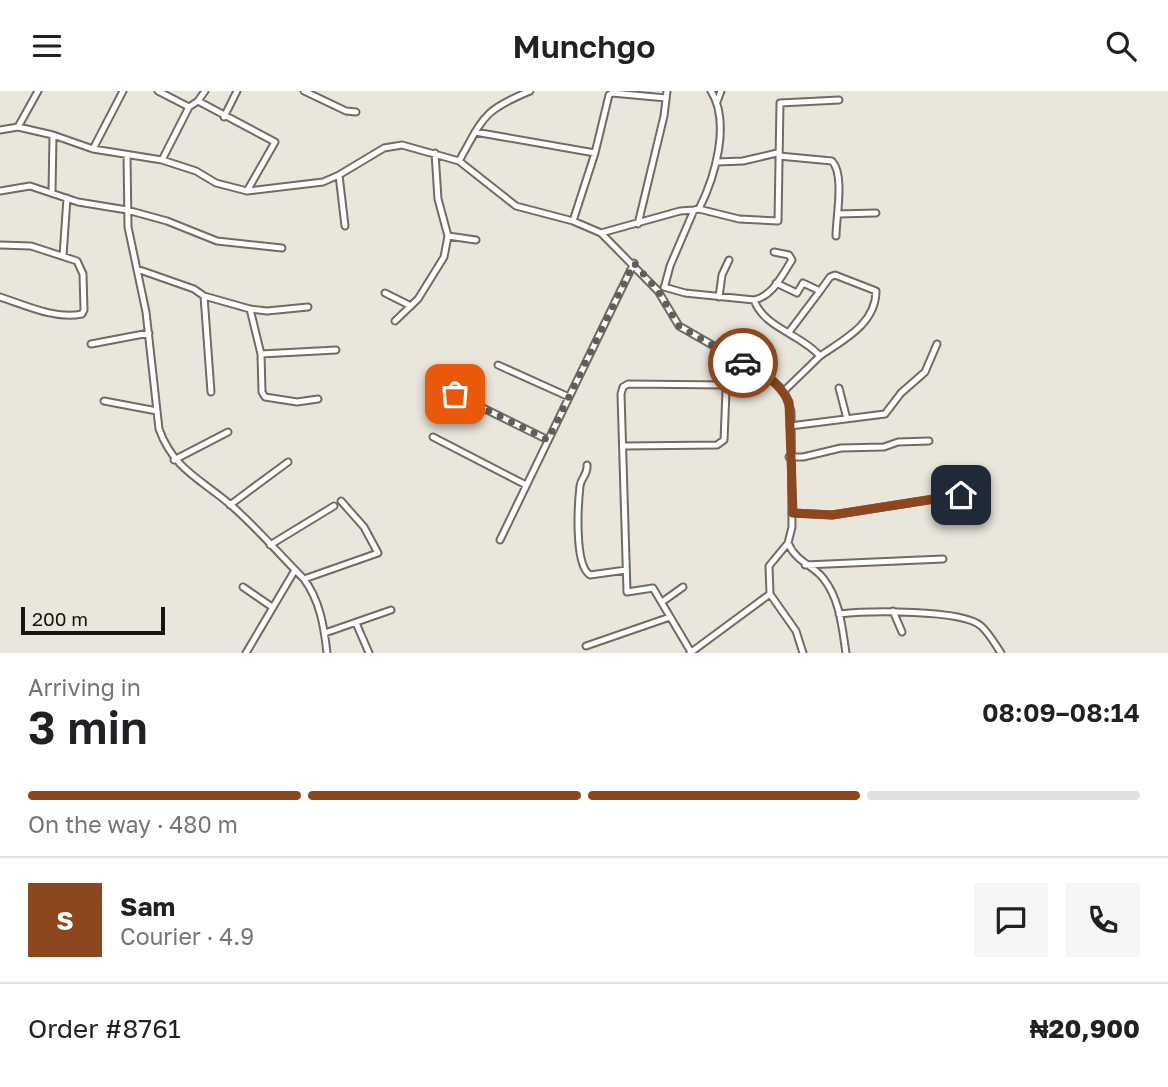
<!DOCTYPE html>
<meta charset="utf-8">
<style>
:root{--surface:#fff;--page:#f6f6f6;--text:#202124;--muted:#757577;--line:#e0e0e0;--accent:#8c471e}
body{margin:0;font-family:"Golos Text",sans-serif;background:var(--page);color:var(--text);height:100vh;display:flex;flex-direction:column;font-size:26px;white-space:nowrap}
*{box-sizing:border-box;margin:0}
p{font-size:23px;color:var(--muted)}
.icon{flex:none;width:38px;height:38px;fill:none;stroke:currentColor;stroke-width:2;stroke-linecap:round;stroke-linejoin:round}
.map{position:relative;height:562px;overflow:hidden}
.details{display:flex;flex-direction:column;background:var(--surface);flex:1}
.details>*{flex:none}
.scale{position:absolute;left:21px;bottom:18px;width:144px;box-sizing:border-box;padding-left:7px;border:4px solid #161511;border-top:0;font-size:19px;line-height:24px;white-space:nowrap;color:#161511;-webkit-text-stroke:5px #eae6db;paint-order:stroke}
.pin{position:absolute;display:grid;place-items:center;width:60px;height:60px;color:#fff;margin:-30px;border-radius:14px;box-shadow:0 4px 10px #0006}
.courier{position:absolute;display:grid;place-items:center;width:70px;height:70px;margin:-35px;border:5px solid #8c471e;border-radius:50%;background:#fff;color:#222;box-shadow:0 2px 9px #0007}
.head em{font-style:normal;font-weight:600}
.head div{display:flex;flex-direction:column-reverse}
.head{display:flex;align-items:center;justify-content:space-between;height:119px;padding:0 28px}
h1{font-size:46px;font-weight:600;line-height:52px}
.bar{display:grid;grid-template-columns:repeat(4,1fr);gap:10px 7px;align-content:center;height:84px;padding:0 28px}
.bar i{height:9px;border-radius:5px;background:var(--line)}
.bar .on{background:var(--accent)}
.bar p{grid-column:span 4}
.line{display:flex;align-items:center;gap:18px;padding:0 28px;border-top:2px solid var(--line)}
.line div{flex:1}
.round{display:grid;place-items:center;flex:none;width:74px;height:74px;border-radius:0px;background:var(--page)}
header{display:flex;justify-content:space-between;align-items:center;height:91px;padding:0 28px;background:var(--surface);font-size:32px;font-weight:600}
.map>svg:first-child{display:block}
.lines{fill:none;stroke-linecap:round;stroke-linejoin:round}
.minor-casing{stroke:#706c63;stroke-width:9}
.minor{stroke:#fff;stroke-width:5}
.done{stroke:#605e58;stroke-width:7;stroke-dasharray:0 12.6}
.route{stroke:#8c471e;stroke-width:9}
</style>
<header><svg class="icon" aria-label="menu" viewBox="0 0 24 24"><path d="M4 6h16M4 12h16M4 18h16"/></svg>Munchgo<svg class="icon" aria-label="search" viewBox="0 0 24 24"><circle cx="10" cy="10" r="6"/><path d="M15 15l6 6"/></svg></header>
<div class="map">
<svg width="1168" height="562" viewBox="0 0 1168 562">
<rect width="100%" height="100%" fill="#eae6db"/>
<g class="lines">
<g class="minor-casing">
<path id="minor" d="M158,0L189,16
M304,0L346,20L356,21
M198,10L275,51L247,100
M717,11L721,0
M224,26L237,0
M18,36L38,0
M0,39L18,36L53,44L93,58L162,69L196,80L216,92L247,100L323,91L339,84L384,57L402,54L459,70L516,115L573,130L601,142L658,200L679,235L770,287L784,300L791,320L792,436L788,452L769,475L770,503
M475,41L595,62
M93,58L123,0
M127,64L128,136L146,221L159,338C174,379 201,388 232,415C257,437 280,464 304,488C320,510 324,535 327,562
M779,65L832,70C845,84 836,126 836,145
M162,69L189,16L198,10L205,0
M459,70C484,26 482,20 530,0
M717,71L743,70L777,62
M339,84L345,135
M0,100L30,95L78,111L127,119L167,130L217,150L282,157
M52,101L53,44
M699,118L739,128L778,130L780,12L839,9
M838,123L876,122
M573,130L595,62L609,4L612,2L666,7
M638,133L664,25L667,0
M601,142L680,120L694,119
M448,145L476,149
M0,154L31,155L77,170L83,183L84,219L82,223C56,229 25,214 0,206
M63,165L67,107
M137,178L194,198L204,205L250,218L267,220L308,216
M665,194L670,175L694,119L699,118C715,86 731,32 711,0
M664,196L685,202L754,209C773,205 782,184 792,169L789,164L774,161
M385,202L411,215
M204,205L211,301
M719,206L722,184L729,169
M754,209C764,237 801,243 820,265C843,249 876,233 876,200L835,184L830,186L820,200L803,192L797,202L776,192
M250,218L261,263L262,301L265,306L297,311L318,308
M395,230L418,208L444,166L448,145L438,108L435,62
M789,241L820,200
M91,253L149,242
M261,263L336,259
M498,274L569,306
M432,292L548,349
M839,297L847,328
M784,300L820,265
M104,310L157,320
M790,335L885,323L901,302L925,281L937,253
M433,346L526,394
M624,355L717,354L724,349L726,300V294L720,286L723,261
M789,366H803L841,357L884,356L898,351L929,350
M174,369L228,341
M587,374C588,384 581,386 580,395C578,413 574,474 590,484L626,479
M230,414L288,371
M793,422L832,424L952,405L975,404
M500,449L634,172
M788,452C796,471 813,474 823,487C840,508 842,536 846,562
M270,454L334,415
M805,474L943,468
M304,488L378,462L364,436L341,410
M243,496L272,516
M662,511L683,496
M893,520L902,541
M839,523C867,520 962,518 981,535C989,542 995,553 1001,562
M356,532L369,562
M325,542L391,519
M586,555L670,526
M691,561L653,497L627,501L621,303L623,296L628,293L726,294
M246,562L295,479
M690,562L770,503L796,540L803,562"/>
</g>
<use href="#minor" class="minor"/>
</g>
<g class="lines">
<path class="done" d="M455,303L548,349L634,172L658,200L679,235L743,272"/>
<path class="route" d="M743,272C762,281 779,291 789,311L793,422L832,424L961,404"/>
</g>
</svg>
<div class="scale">200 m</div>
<div class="pin" style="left:455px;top:303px;background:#ea580c"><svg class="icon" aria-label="bag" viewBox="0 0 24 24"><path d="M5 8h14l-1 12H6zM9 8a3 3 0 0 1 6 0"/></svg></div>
<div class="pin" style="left:961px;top:404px;background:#1f2937"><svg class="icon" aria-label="home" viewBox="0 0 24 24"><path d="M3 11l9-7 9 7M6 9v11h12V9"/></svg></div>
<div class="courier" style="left:743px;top:272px"><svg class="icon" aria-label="car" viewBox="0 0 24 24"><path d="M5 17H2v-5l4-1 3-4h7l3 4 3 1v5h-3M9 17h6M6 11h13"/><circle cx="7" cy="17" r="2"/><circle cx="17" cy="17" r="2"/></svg></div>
</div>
<section class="details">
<div class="head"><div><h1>3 min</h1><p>Arriving in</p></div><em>08:09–08:14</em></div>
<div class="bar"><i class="on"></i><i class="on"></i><i class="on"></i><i></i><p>On the way · 480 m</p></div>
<div class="line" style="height:126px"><b class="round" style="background:var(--accent);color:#fff">S</b><div><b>Sam</b><p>Courier · 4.9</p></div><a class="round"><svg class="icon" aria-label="chat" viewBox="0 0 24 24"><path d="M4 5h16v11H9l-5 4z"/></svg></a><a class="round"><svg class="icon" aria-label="phone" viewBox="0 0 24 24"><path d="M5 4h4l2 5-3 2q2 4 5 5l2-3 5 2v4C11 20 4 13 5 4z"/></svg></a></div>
<div class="line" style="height:91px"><div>Order #8761</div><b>₦20,900</b></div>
</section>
